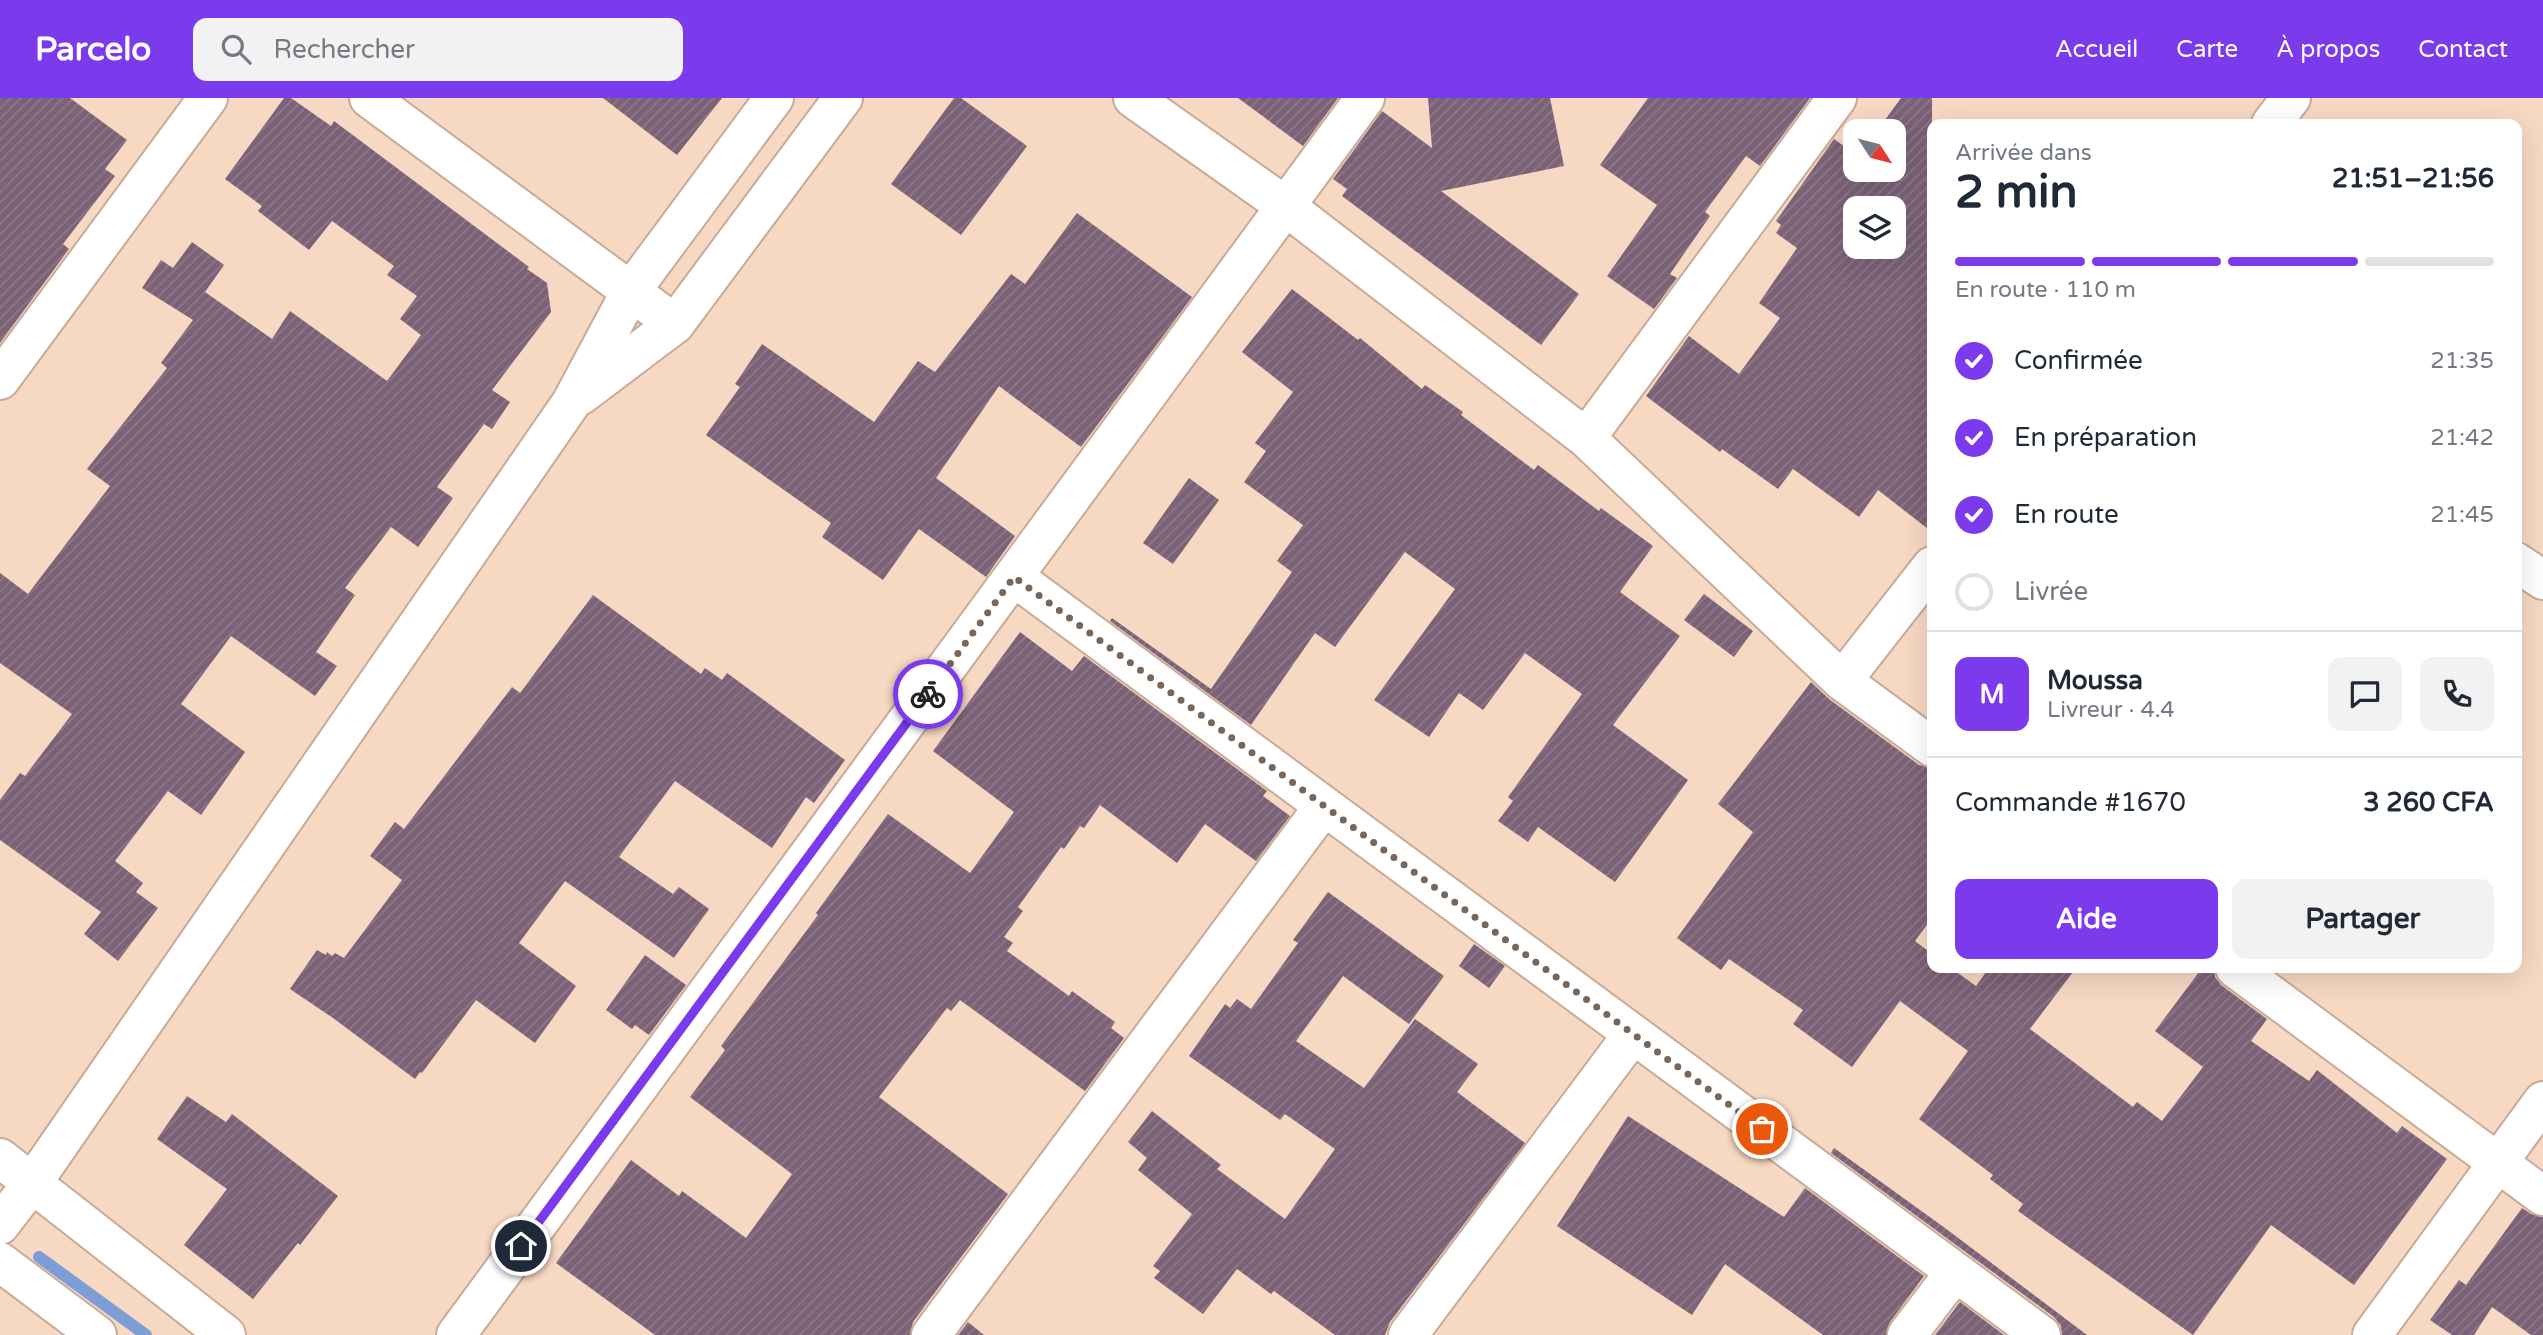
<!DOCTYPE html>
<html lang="fr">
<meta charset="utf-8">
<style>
:root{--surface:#fff;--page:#f2f2f3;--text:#1f2937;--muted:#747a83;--line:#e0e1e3;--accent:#7c3aed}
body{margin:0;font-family:"Varela Round",sans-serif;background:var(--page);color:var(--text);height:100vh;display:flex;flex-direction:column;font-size:26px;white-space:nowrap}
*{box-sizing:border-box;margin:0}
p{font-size:23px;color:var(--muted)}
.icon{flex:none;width:38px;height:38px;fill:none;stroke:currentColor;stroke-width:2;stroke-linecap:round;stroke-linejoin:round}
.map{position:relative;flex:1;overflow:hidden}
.drawer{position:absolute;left:1927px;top:21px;width:595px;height:854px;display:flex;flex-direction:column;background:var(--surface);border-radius:14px;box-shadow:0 7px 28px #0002}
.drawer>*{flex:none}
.needle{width:46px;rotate:126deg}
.fabs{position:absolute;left:1843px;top:21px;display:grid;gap:14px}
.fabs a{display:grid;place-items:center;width:63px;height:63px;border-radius:14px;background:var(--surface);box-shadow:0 7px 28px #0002;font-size:35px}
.pin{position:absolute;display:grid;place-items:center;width:60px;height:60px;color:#fff;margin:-30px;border:4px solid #fff;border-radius:50%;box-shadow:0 2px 7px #0007}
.courier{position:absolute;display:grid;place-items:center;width:70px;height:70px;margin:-35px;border:5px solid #7c3aed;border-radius:50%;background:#fff;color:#222;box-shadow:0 2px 9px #0007}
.overview em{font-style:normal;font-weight:800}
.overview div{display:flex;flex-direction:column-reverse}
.overview{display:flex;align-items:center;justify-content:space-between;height:119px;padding:0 28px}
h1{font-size:46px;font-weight:800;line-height:52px}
.bar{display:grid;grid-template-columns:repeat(4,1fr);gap:10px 7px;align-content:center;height:84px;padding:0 28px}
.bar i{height:9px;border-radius:5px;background:var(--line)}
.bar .current{background:var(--accent)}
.bar p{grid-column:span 4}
.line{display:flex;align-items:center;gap:18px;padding:0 28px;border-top:2px solid var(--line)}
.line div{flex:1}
.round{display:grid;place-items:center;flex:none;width:74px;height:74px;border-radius:14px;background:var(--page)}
ol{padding:0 28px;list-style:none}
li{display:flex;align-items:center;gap:21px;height:77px}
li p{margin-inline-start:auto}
li .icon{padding:7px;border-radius:50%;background:var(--accent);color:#fff;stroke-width:4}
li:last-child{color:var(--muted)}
li i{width:38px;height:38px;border:4px solid var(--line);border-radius:50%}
.primary-button{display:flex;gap:14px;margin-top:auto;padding:14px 28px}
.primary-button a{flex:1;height:80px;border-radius:14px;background:var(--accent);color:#fff;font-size:28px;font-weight:800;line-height:80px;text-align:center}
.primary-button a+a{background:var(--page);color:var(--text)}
header{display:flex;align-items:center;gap:42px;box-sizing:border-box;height:98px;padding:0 35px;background:var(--accent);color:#fff}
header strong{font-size:33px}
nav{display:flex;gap:38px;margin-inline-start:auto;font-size:24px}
.search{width:490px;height:63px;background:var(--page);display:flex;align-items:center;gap:18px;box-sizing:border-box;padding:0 24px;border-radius:14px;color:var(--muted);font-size:26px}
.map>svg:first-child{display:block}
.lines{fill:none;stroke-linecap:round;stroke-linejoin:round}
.stream{stroke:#7e9dd6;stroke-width:12}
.building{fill:url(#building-hatch);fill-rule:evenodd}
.street-casing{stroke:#c8ab96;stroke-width:42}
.secondary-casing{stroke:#c8ab96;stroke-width:42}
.street{stroke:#fff;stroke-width:38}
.secondary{stroke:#fff;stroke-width:38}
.done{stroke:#786659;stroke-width:7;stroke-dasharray:0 12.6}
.route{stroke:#7c3aed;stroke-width:9}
</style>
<header>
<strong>Parcelo</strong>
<div class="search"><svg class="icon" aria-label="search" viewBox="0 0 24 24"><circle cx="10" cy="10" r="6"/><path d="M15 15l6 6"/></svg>Rechercher</div>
<nav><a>Accueil</a><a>Carte</a><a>À propos</a><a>Contact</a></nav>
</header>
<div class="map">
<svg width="2543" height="1237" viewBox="0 0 2543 1237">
<defs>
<pattern id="building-hatch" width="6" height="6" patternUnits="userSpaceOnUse" patternTransform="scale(1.75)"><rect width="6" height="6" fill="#7b6277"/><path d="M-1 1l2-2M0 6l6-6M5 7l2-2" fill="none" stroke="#8d7988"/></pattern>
</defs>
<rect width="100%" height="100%" fill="#f7d8c3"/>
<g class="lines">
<path class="stream" d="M39,1159L146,1237"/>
</g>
<path class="building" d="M0,0H70L127,42L105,71L115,78L63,146L69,151L0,245Z
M284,0H291L331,28L334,23L529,169L527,171L547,185L551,214L492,292L510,304L492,331L484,326L437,389L453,400L418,449L391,429L345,490L355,497L316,554L337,568L315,598L231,538L181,606L245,654L201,717L168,693L115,763L143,785L136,794L158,810L118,863L84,836L101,814L0,742V702L20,675L25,678L72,616L0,565V475L28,496L110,388L87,371L167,270L161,265L193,222L142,190L161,162L173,170L192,144L224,167L205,194L272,241L290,213L387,283L421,237L400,221L417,198L387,177L394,168L332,123L309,152L258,113L262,108L225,81Z
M603,0H722L677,57Z
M954,0H961L1027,48L961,137L891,86Z
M1238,0H1338L1303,48Z
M1428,0H1550L1564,68L1441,93L1579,196L1541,247L1342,98L1347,91L1333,81L1382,13L1432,50Z
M1648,0H1810L1760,68L1746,58L1705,114L1710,118L1670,176L1677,180L1654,211L1607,178L1657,107L1600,67Z
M1901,0H1932V434L1878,392L1859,419L1793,371L1778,391L1722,351L1720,354L1646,298L1689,238L1739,276L1780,220L1759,205L1797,150L1776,135L1781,127L1776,123L1834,41L1855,56V72H1894V33H1877ZM1855,110H1894V149H1855Z
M1077,115L1192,199L1081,349L999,288L936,380L1015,438L986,479L919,431L883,482L822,439L831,425L706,337L740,289L735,286L762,246L874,324L918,263L935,274L1011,176L1025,186Z
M1292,191L1358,242L1360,240L1422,291L1425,287L1463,314L1461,317L1534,372L1538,367L1599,413L1601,410L1653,448L1620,494L1680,538L1613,627L1688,682L1615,784L1538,729L1528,744L1498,723L1513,703L1508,699L1582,596L1525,555L1483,612L1459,595L1429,639L1374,602L1455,491L1405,454L1335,549L1315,535L1251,627L1110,523L1112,520L1211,591L1292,474L1277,463L1303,427L1244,384L1266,353L1255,345L1293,294L1242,254Z
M1189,380L1219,402L1173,466L1143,445Z
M1704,496L1753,533L1734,559L1684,522Z
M593,497L701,576L705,570L722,582L727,575L845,662L814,705L806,699L772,750L675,683L619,759L673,796L679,789L709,811L674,860L565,783L519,845L576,888L535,945L476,902L422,975L420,974L415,981L333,920L290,891L317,852L326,857L327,854L332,858L335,855L344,860L402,782L370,758L395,724L404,731L512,589L520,595Z
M1020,534L1072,573L1084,558L1267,693L1263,698L1290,718L1256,763L1205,726L1177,765L1100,707L1084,730L1080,728L1064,751L1061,749L1018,809L1023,813L1004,839L1013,845L1007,853L1069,898L1072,893L1115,924L1111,930L1124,940L1085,993L960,902L951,913L947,910L879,999L1008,1096L913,1224L910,1237H655L556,1165L631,1062L679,1098L682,1093L746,1140L792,1076L690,999L725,952L721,948L818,817L816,815L888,716L970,775L1014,714L933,653Z
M1811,584L1829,601L1919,667L1932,670V820L1915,843L1932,856V870H1951L1976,888L1989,870H2076L2030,931L2133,1009L2137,1004L2162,1023L2203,969L2155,933L2202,870H2214L2215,879L2221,887L2267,921L2251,943L2309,983L2317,972L2397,1035L2402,1028L2447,1061L2354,1187L2271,1127L2193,1237L2018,1113L2023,1106L1990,1081L1993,1077L1919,1021L1968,953L1900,903L1852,969L1793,926L1803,912L1729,861L1721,872L1677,840L1753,734L1718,706Z
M1328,794L1444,878L1409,926L1343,878L1296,943L1364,990L1415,921L1478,966L1457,994L1525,1045L1390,1224L1385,1237H1335L1274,1193L1271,1196L1237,1171L1203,1216L1154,1180L1160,1173L1153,1168L1192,1116L1138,1072L1147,1060L1128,1044L1152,1013L1221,1067L1217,1071L1285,1121L1335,1051L1285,1016L1280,1022L1189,958L1225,906L1230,910L1237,901L1251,911L1298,845L1293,842Z
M1474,846L1505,868L1489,890L1459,868Z
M645,857L686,887L649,937L635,927L632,931L606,912Z
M187,998L226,1024L232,1016L338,1098L300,1147L298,1145L253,1201L184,1147L227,1091L157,1041Z
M1628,1018L1784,1119L1805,1090L1924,1178L1890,1224L1886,1237H1823L1725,1166L1692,1217L1557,1128Z
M1834,1050L1945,1130L2087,1237H2062L2061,1228L2054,1219L1831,1055Z
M2522,1110L2531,1116L2543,1119V1237H2531L2492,1209L2474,1237H2452L2430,1222L2459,1182L2466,1187Z
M1960,1204L2004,1237H1935Z
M968,1224L984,1237H958Z"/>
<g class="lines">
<g class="street-casing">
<path id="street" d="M369,0L675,226
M1133,0L1284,107L1586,340L1842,583L1932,649
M2271,26L2291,0
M0,282L208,0
M1586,340L1837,0
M2516,464L2543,482
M1014,479L2041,1237
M1842,583L1932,468
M2235,870L2543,1098
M456,1237L1365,0
M931,1237L1324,708
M1408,1237L1633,936
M1907,1237L1955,1174
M2372,1237L2543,1003"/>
</g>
<g class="secondary-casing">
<path id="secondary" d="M581,297L675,226L843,0
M0,1060L226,1237
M0,1127L33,1084L571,305L631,193L774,0
M0,1164L97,1237"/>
</g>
<use href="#street" class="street"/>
<use href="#secondary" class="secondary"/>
</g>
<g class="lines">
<path class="done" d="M928,596L1014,479L1762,1031"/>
<path class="route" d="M521,1148L928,596"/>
</g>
</svg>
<div class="fabs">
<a><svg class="needle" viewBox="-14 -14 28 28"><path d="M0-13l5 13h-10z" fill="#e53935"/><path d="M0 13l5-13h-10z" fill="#747a83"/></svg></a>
<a><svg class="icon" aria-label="layers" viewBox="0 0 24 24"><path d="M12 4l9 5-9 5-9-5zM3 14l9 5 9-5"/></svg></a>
</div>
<div class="pin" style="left:1762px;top:1031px;background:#ea580c"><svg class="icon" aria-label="bag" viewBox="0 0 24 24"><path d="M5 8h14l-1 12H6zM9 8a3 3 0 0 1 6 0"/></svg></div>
<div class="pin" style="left:521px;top:1148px;background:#1f2937"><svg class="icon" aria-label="home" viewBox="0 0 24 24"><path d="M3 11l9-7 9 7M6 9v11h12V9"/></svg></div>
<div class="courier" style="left:928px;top:596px"><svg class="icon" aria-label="bike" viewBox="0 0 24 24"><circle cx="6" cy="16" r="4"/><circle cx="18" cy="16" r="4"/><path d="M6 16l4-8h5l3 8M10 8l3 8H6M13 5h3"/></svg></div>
<section class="drawer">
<div class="overview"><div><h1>2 min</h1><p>Arrivée dans</p></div><em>21:51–21:56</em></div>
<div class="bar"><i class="current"></i><i class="current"></i><i class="current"></i><i></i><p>En route · 110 m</p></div>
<ol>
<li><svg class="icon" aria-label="check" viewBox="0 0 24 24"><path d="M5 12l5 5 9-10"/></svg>Confirmée<p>21:35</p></li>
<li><svg class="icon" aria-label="check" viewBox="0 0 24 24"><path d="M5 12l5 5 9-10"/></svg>En préparation<p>21:42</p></li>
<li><svg class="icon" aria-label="check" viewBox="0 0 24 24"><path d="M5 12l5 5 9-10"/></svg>En route<p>21:45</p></li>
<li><i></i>Livrée</li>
</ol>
<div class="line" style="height:126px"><b class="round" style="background:var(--accent);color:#fff">M</b><div><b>Moussa</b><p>Livreur · 4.4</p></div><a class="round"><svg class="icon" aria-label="chat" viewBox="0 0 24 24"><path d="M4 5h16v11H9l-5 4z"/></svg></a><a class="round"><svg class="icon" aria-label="phone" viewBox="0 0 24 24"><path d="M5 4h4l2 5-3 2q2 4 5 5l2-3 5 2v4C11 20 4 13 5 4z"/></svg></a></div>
<div class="line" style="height:91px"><div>Commande #1670</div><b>3 260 CFA</b></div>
<div class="primary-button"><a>Aide</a><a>Partager</a></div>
</section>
</div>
